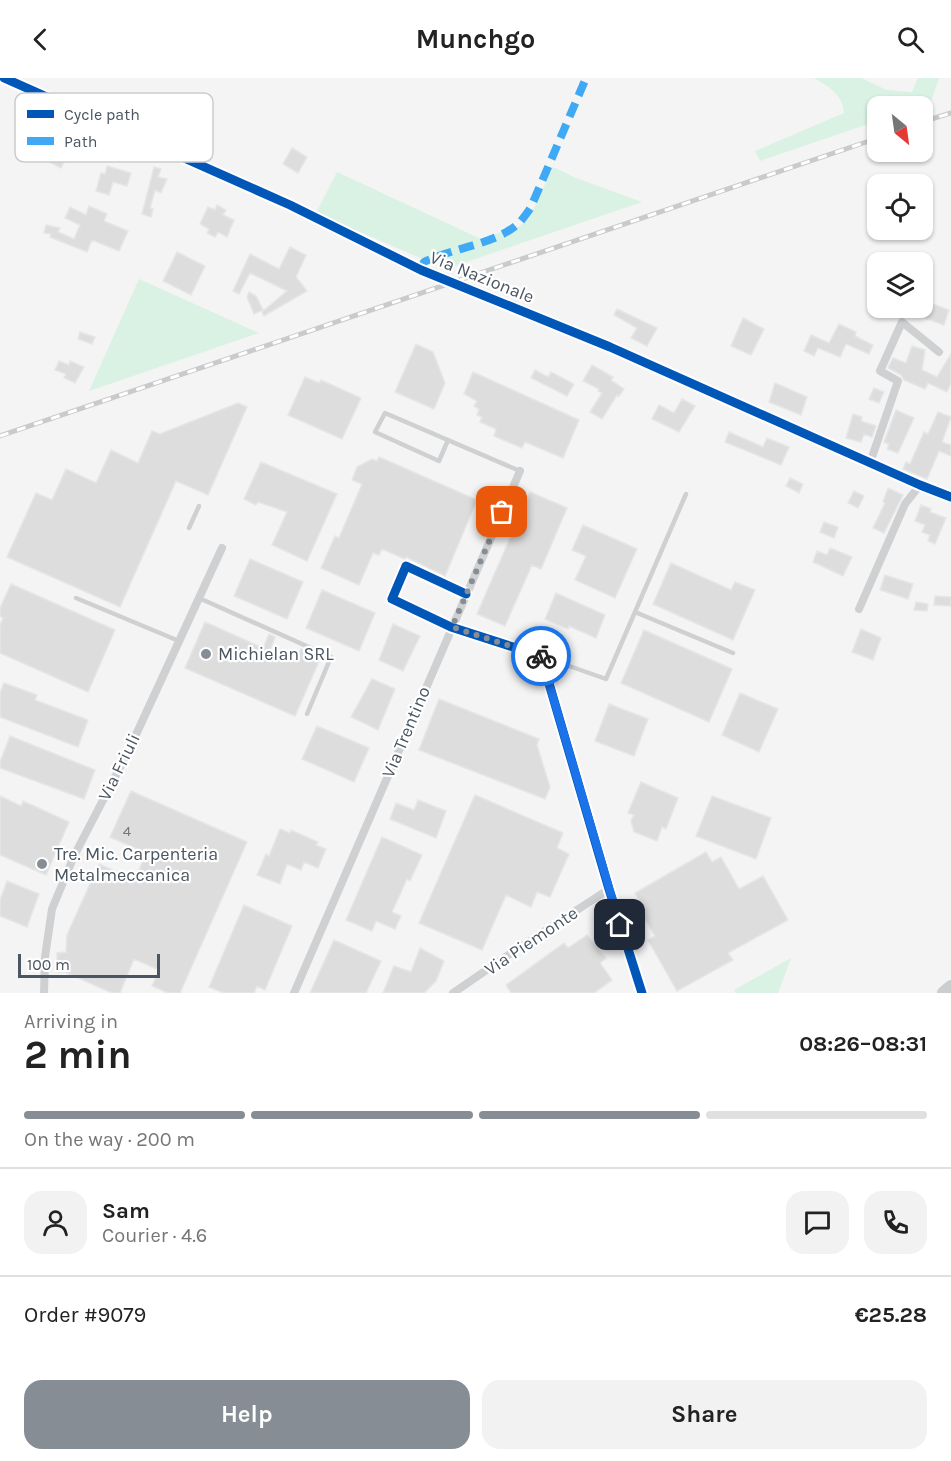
<!DOCTYPE html>
<meta charset="utf-8">
<style>
:root{--surface:#fff;--page:#f2f2f2;--text:#222;--muted:#767676;--line:#e0e0e0;--accent:#868d94}
body{margin:0;font-family:Karla,sans-serif;background:var(--page);color:var(--text);height:100vh;display:flex;flex-direction:column;font-size:22px;white-space:nowrap}
*{box-sizing:border-box;margin:0}
p{font-size:20px;color:var(--muted)}
.icon{flex:none;width:33px;height:33px;fill:none;stroke:currentColor;stroke-width:2;stroke-linecap:round;stroke-linejoin:round}
.map{position:relative;height:915px;overflow:hidden}
.panel{display:flex;flex-direction:column;background:var(--surface);flex:1}
.panel>*{flex:none}
.needle{width:39px;rotate:151deg}
.tools{position:absolute;left:867px;top:18px;display:grid;gap:12px}
.tools a{display:grid;place-items:center;width:66px;height:66px;border-radius:12px;background:var(--surface);box-shadow:0 2px 4px #0004;font-size:30px}
.scale{position:absolute;left:18px;bottom:15px;width:142px;box-sizing:border-box;padding-left:6px;border:3px solid #4a5661;border-top:0;font-size:16px;line-height:21px;white-space:nowrap;color:#4a5661;-webkit-text-stroke:4px #fff;paint-order:stroke}
.pin{position:absolute;display:grid;place-items:center;width:51px;height:51px;color:#fff;margin:-26px;border-radius:12px;box-shadow:0 3px 9px #0006}
.courier{position:absolute;display:grid;place-items:center;width:60px;height:60px;margin:-30px;border:4px solid #1a73e8;border-radius:50%;background:#fff;color:#222;box-shadow:0 2px 8px #0007}
.summary em{font-style:normal;font-weight:700}
.summary div{display:flex;flex-direction:column-reverse}
.summary{display:flex;align-items:center;justify-content:space-between;height:102px;padding:0 24px}
h1{font-size:39px;font-weight:700;line-height:45px}
.bar{display:grid;grid-template-columns:repeat(4,1fr);gap:9px 6px;align-content:center;height:72px;padding:0 24px}
.bar i{height:8px;border-radius:4px;background:var(--line)}
.bar .active{background:var(--accent)}
.bar p{grid-column:span 4}
.line{display:flex;align-items:center;gap:15px;padding:0 24px;border-top:2px solid var(--line)}
.line div{flex:1}
.round{display:grid;place-items:center;flex:none;width:63px;height:63px;border-radius:18px;background:var(--page)}
.primary-button{display:flex;gap:12px;margin-top:auto;padding:12px 24px}
.primary-button a{flex:1;height:69px;border-radius:18px;background:var(--accent);color:#fff;font-size:24px;font-weight:700;line-height:69px;text-align:center}
.primary-button a+a{background:var(--page);color:var(--text)}
header{display:flex;justify-content:space-between;align-items:center;height:78px;padding:0 24px;background:var(--surface);font-size:27px;font-weight:700}
.map>svg:first-child{display:block}
.green{fill:#d9f2e3}
.building{fill:#ddddde;stroke:#e5e6e7;stroke-width:1.5}
.lines{fill:none;stroke-linecap:round;stroke-linejoin:round}
.lane{stroke:#ced0d2;stroke-width:4.5}
.street{stroke:#ced0d2;stroke-width:8}
.secondary{stroke:#ced0d4;stroke-width:12}
.primary{stroke:#caced1;stroke-width:14}
.rail-casing{stroke:#c9cacc;stroke-width:5}
.rail{stroke:#fff;stroke-width:3;stroke-dasharray:9;stroke-linecap:butt}
.quiet{stroke:#3fa9f5;stroke-width:8;stroke-dasharray:15 8;stroke-linecap:butt}
.cycleway-casing{stroke:#fff;stroke-width:13}
.cycleway{stroke:#0057b8;stroke-width:9}
.done{stroke:#868d94;stroke-width:6;stroke-dasharray:0 10.8}
.route{stroke:#1a73e8;stroke-width:8}
.poi-dot{fill:#868d94;stroke:#fff;stroke-width:2}
.labels{text-anchor:middle;dominant-baseline:central;stroke-width:4.5;stroke-linejoin:round;paint-order:stroke}
.number-label{font-size:15px;fill:#707881}
.street-label{font-size:18px;fill:#4a5661;stroke:#fff}
.poi-label{font-size:18px;fill:#4a5661;stroke:#fff;text-anchor:start}
.key{fill:#fff;stroke:#c9ccd0;stroke-width:1.5}
.key-label{font-size:16px;fill:#4a5661}
</style>
<header><svg class="icon" aria-label="back" viewBox="0 0 24 24"><path d="M15 5l-7 7 7 7"/></svg>Munchgo<svg class="icon" aria-label="search" viewBox="0 0 24 24"><circle cx="10" cy="10" r="6"/><path d="M15 15l6 6"/></svg></header>
<div class="map">
<svg width="951" height="915" viewBox="0 0 951 915">
<rect width="100%" height="100%" fill="#f4f4f4"/>
<path class="green" d="M814,0H861L887,12L912,14L918,0H939L931,24L918,28H878L877,43L760,83L755,73L844,35C844,18 828,8 814,0Z
M553,89L576,100L642,124L446,191L316,135L337,94L481,161L520,148L534,130Z
M139,201L259,255L89,313Z
M791,880L778,915H736L734,912Z"/>
<path class="building" d="M49,64L63,71L62,73L68,76L61,90L41,80Z
M292,70L307,79L298,95L283,86Z
M107,88L131,95L127,108L113,104L109,117L96,113L101,95L105,96Z
M154,89L161,91L158,99L167,101L161,115L155,112L150,130L153,131L151,139L142,136Z
M217,127L226,132L223,137L234,142L227,159L218,154L215,159L207,155L209,151L200,146L208,129L215,132Z
M89,128L107,136L104,143L128,153L119,173L92,162L87,174L50,159L51,156L44,155L46,147L60,150L58,154L74,161L80,147L65,140L70,129L86,137Z
M290,169L306,177L296,199L307,213L264,238L262,234L287,213L250,195L239,216L233,213L250,176L279,191Z
M177,174L205,188L191,217L163,203Z
M877,207H878V234L868,230Z
M249,214L256,218L263,232L254,236L247,219Z
M925,223L949,232L944,247L919,238Z
M617,231L657,250L647,268L631,260L637,250L614,237Z
M743,240L764,251L751,277L731,268Z
M839,246L856,254L855,258L873,267L869,276L846,266L840,279L818,270L814,278L804,273L811,257L829,265Z
M80,254L95,259L92,266L78,261Z
M416,266L433,274L445,305L434,331L395,314Z
M912,268L925,272L922,292L937,299L951,276V305L947,314L928,305L925,311L904,302L901,297L888,290L893,280L906,285Z
M59,283L69,287L70,283L84,289L75,305L64,300L66,296L55,292Z
M592,287L613,299L611,302L624,311L619,318L617,317L602,341L590,334L602,315L598,313L599,311L583,303Z
M535,292L548,299L551,294L574,306L567,318L531,300Z
M473,294L579,342L563,380L525,364L522,370L494,358L496,351L480,344L482,339L477,337L479,331L474,328L477,323L464,316Z
M305,299L319,305L321,302L361,320L342,361L288,337Z
M775,305L807,319L801,337L769,324Z
M874,310L884,314L879,325L869,321Z
M682,321L695,328L679,354L652,341L659,327L674,335Z
M238,325L247,329L208,417L176,403L120,529L7,479L36,415L52,422L66,391L96,405L111,372L138,385L152,353L160,356Z
M896,332L914,340L898,375L887,371L889,366L884,364Z
M938,334L951,339L942,364L951,367V378L939,373L927,401L903,391L906,384L910,386L924,354L928,356Z
M853,336L862,339L861,343L876,348L872,359L864,356L861,364L846,360Z
M729,354L763,369L767,360L789,369L781,387L725,364Z
M379,379L477,422L445,498L406,479L405,481L382,471L379,477L373,475L359,507L321,490L335,458L339,460L362,406L352,402L357,389L372,381L377,383Z
M261,384L337,416L307,483L272,467L287,434L258,424L256,427L244,421Z
M790,400L803,406L799,415L786,408Z
M888,410L903,417L884,455L873,450L885,425L883,424Z
M854,413L864,418L858,430L848,425Z
M530,414L567,430L541,491L532,487L505,548L477,536Z
M921,427L931,431L930,434L946,440L935,466L928,463L930,457L922,454L925,447L915,443Z
M824,444L838,449L834,460L820,454Z
M583,447L637,471L615,520L575,502L586,478L572,472Z
M830,470L852,479L843,498L813,484L817,473L827,477Z
M250,481L303,504L287,541L234,518Z
M671,485L731,512L735,504L755,512L733,562L653,526Z
M885,497L913,506L908,521L880,512Z
M11,506L115,552L88,614L0,575V547L3,540L0,538V530Z
M322,512L375,535L359,573L306,550Z
M556,515L605,537L596,560L569,548L568,551L545,541Z
M935,518L951,519V528L934,527Z
M916,524L928,526L927,533L914,532Z
M205,544L263,570L269,556L275,559L270,573L295,584L301,571L321,579L295,638L185,590Z
M393,546L420,558L403,593L379,582Z
M861,551L881,560L873,582L852,574Z
M644,552L732,591L709,644L621,605Z
M372,601L395,611L378,652L351,639Z
M4,605L37,617L35,622L88,642L78,669L0,639V615Z
M740,615L778,631L759,674L722,657Z
M439,621L539,661L537,667L550,709L545,721L419,672Z
M609,626L648,641L634,678L595,663Z
M317,648L369,670L354,704L302,681Z
M10,658L95,692L84,721L0,690V684Z
M641,704L678,720L666,751L662,749L657,763L634,754L631,743L634,737L628,735Z
M131,713L247,764L180,915H168L152,908L159,892L134,881L120,915H112L65,894H57V875L66,874L67,857L99,786L135,802L146,775L110,759Z
M475,717L563,755L557,770L569,776L550,819L537,814L531,829L506,817L482,872L419,845Z
M0,718L21,728L23,723L69,744L46,797L0,777Z
M712,718L771,740L756,781L696,758Z
M418,722L446,733L436,760L390,741L396,725L414,732Z
M280,751L290,755L291,752L318,764L316,767L326,771L318,790L304,784L301,792L287,786L280,806L257,797L266,776L269,778Z
M382,759L422,777L410,803L407,801L392,834L401,838L395,851L376,843L372,853L346,842Z
M706,774L712,784L721,779L739,811L763,798L788,842L728,875L733,882L677,913L648,862L655,858L638,830L642,828L635,815Z
M7,803L39,816L27,849L0,838V822Z
M244,827L292,848L265,912L257,908L254,915H224L209,909Z
M587,857L606,880L600,885L612,902L594,915H511L506,907L564,865L568,870Z
M334,862L381,883L366,915H310Z
M420,870L444,883L436,903L424,915H383L394,888L411,894Z"/>
<g class="lines">
<path class="lane" d="M448,362L439,383L375,354L385,335L520,393
M189,450L199,428
M76,520L179,563
M199,520L331,579L307,636
M635,534L733,575
M541,578L606,601L686,416"/>
<path class="street" d="M870,385L898,303L880,293L902,244L939,274
M466,516L406,488L392,521L451,549L541,578L609,811L642,915
M859,531L905,426L920,407
M44,915L45,879L52,831L74,778L128,674L222,470
M294,915L520,393
M453,915L507,878L609,811"/>
<path class="secondary" d="M4,0L290,127L421,192L610,269L920,407L951,419"/>
<path class="primary" d="M944,915L951,909"/>
<g class="rail-casing">
<path id="rail" d="M922,44L951,35
M0,358L878,60"/>
</g>
<use href="#rail" class="rail"/>
<path class="quiet" d="M421,192L424,184C452,170 498,166 520,144C524,139 528,134 531,129L586,0"/>
<g class="cycleway-casing">
<path id="cycleway" d="M4,0L290,127L421,192L610,269L920,407L951,419
M466,516L406,488L392,521L451,549L541,578L609,811L642,915"/>
</g>
<use href="#cycleway" class="cycleway"/>
</g>
<g class="lines">
<path class="done" d="M502,434L452,549L541,578"/>
<path class="route" d="M541,578L620,847"/>
</g>
<g class="poi-dot">
<circle cx="206" cy="576" r="6"/>
<circle cx="42" cy="786" r="6"/>
</g>
<g class="labels">
<g class="number-label">
<text x="127" y="753">4</text>
</g>
<g class="street-label">
<text transform="translate(482 199) rotate(22)">Via Nazionale</text>
<text transform="translate(406 654) rotate(-67)">Via Trentino</text>
<text transform="translate(119 689) rotate(-64)">Via Friuli</text>
<text transform="translate(531 863) rotate(-34)">Via Piemonte</text>
</g>
<g class="poi-label">
<text x="218" y="576">Michielan SRL</text>
<text x="54" y="776">Tre. Mic. Carpenteria<tspan x="54" dy="21">Metalmeccanica</tspan></text>
</g>
</g>
<rect x="15" y="15" width="198" height="69" rx="9" class="key"/>
<rect x="27" y="32" width="27" height="8" fill="#0057b8"/>
<rect x="27" y="59" width="27" height="8" fill="#3fa9f5"/>
<g class="key-label">
<text x="64" y="42">Cycle path</text>
<text x="64" y="69">Path</text>
</g>
</svg>
<div class="tools">
<a><svg class="needle" viewBox="-14 -14 28 28"><path d="M0-13l5 13h-10z" fill="#e53935"/><path d="M0 13l5-13h-10z" fill="#767676"/></svg></a>
<a><svg class="icon" aria-label="locate" viewBox="0 0 24 24"><circle cx="12" cy="12" r="6"/><path d="M12 2v4M12 18v4M2 12h4M18 12h4"/></svg></a>
<a><svg class="icon" aria-label="layers" viewBox="0 0 24 24"><path d="M12 4l9 5-9 5-9-5zM3 14l9 5 9-5"/></svg></a>
</div>
<div class="scale">100 m</div>
<div class="pin" style="left:502px;top:434px;background:#ea580c"><svg class="icon" aria-label="bag" viewBox="0 0 24 24"><path d="M5 8h14l-1 12H6zM9 8a3 3 0 0 1 6 0"/></svg></div>
<div class="pin" style="left:620px;top:847px;background:#1f2937"><svg class="icon" aria-label="home" viewBox="0 0 24 24"><path d="M3 11l9-7 9 7M6 9v11h12V9"/></svg></div>
<div class="courier" style="left:541px;top:578px"><svg class="icon" aria-label="bike" viewBox="0 0 24 24"><circle cx="6" cy="16" r="4"/><circle cx="18" cy="16" r="4"/><path d="M6 16l4-8h5l3 8M10 8l3 8H6M13 5h3"/></svg></div>
</div>
<section class="panel">
<div class="summary"><div><h1>2 min</h1><p>Arriving in</p></div><em>08:26–08:31</em></div>
<div class="bar"><i class="active"></i><i class="active"></i><i class="active"></i><i></i><p>On the way · 200 m</p></div>
<div class="line" style="height:108px"><a class="round"><svg class="icon" aria-label="person" viewBox="0 0 24 24"><circle cx="12" cy="8" r="4"/><path d="M4 21q1-7 8-7t8 7"/></svg></a><div><b>Sam</b><p>Courier · 4.6</p></div><a class="round"><svg class="icon" aria-label="chat" viewBox="0 0 24 24"><path d="M4 5h16v11H9l-5 4z"/></svg></a><a class="round"><svg class="icon" aria-label="phone" viewBox="0 0 24 24"><path d="M5 4h4l2 5-3 2q2 4 5 5l2-3 5 2v4C11 20 4 13 5 4z"/></svg></a></div>
<div class="line" style="height:78px"><div>Order #9079</div><b>€25.28</b></div>
<div class="primary-button"><a>Help</a><a>Share</a></div>
</section>
